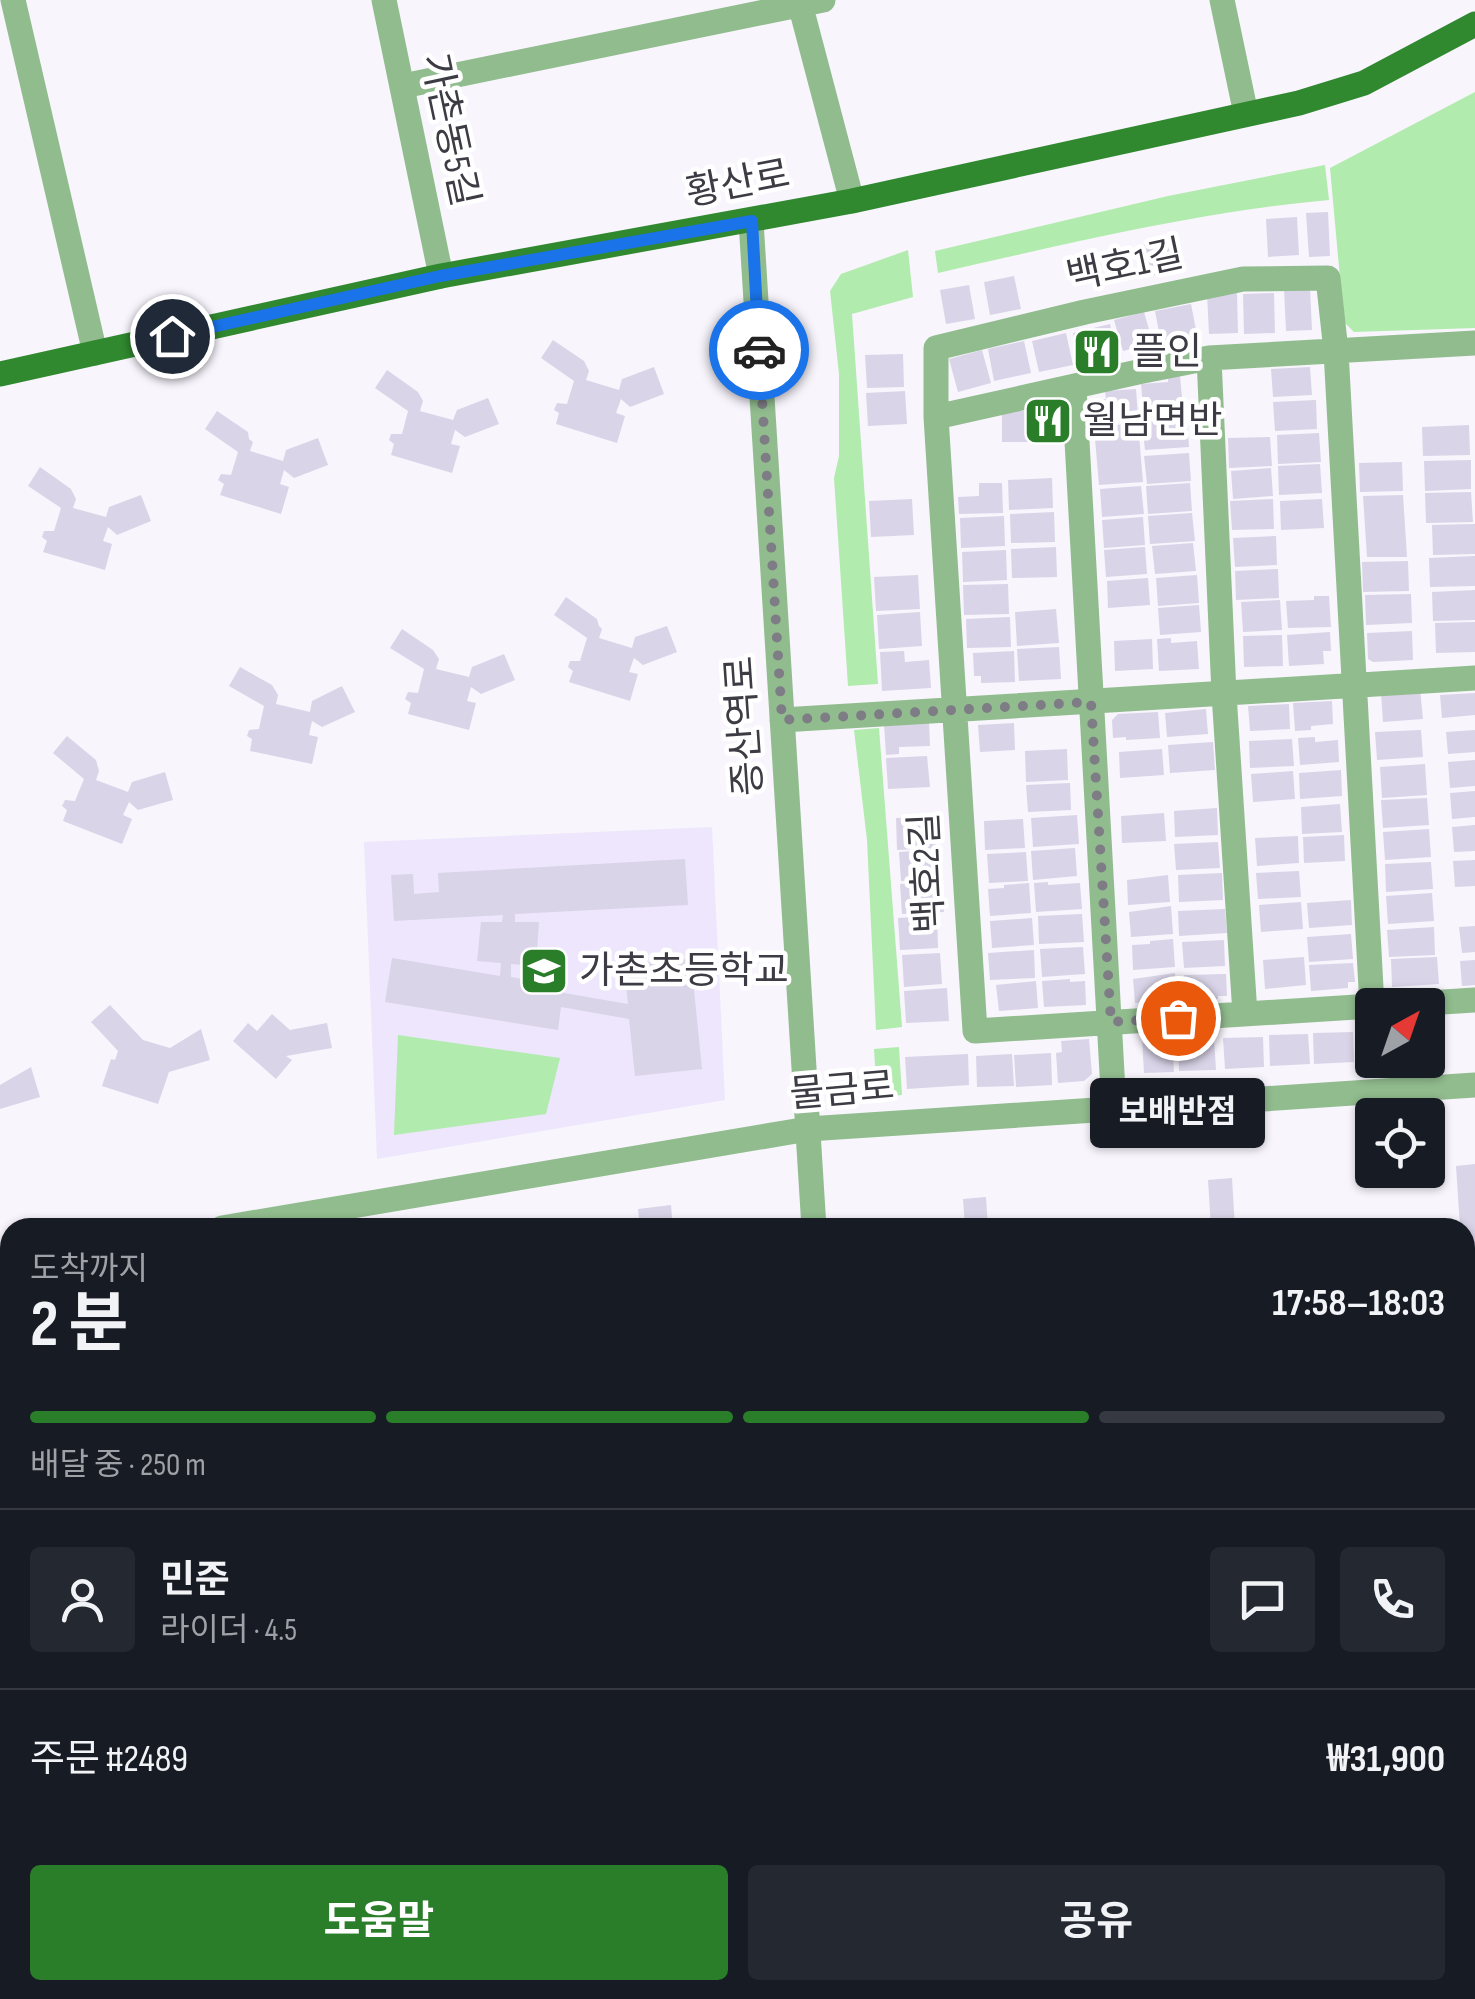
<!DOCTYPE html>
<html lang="ko">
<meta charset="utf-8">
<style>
:root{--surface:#171b24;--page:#242831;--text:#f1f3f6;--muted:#9ea1a6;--line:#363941;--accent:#2a7d29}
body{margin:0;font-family:"Sofia Sans Condensed","Noto Sans KR",sans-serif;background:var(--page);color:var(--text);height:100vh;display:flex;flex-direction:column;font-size:38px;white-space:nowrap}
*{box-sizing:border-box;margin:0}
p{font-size:32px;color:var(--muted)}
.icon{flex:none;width:55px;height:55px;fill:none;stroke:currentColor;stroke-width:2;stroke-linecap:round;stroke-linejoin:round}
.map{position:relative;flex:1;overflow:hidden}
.side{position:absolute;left:0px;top:1218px;width:1475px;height:782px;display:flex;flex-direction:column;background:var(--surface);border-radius:30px 30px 0 0;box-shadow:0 2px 8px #0004}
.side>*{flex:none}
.needle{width:65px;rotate:40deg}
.fabs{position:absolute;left:1355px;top:988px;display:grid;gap:20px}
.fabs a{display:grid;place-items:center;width:90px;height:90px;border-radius:10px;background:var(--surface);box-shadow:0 2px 8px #0004;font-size:50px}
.pin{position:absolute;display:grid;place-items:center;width:85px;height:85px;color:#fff;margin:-42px;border:5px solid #fff;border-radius:50%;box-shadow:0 2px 10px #0007}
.courier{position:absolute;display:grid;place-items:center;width:100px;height:100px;margin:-50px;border:8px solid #1a73e8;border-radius:50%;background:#fff;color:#222;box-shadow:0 2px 12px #0007}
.bubble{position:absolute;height:70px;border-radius:10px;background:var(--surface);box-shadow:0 2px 8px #0004;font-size:32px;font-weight:700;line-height:70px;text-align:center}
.overview em{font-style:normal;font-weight:700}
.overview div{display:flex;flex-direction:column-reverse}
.overview{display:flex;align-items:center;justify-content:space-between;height:170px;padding:0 30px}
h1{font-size:65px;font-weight:700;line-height:75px}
.bar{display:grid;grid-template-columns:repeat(4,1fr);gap:15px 10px;align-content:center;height:120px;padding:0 30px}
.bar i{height:12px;border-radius:8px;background:var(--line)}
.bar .selected{background:var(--accent)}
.bar p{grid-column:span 4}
.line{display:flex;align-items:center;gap:25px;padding:0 30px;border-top:2px solid var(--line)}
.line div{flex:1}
.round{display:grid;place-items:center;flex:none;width:105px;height:105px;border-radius:10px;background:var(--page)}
.action{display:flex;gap:20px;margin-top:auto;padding:20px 30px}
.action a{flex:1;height:115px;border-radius:10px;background:var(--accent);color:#fff;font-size:40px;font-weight:700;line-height:115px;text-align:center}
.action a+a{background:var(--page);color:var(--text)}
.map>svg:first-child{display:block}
.built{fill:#ede6fc}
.green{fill:#b1ebad}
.building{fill:#dad4e8}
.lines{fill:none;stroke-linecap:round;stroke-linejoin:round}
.minor{stroke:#91bc8e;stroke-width:25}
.major{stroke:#30882f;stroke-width:25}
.done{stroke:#7e7c84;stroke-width:10;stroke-dasharray:0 18}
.route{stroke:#1a73e8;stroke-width:12}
.labels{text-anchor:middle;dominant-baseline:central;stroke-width:9;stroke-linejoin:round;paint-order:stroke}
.street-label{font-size:38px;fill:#3d3b43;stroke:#fff}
.poi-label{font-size:38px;fill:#3d3b43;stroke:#fff;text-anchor:start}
</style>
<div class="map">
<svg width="1475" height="1999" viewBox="0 0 1475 1999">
<rect width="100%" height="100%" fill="#f8f5fd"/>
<path class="built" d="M712,827L725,1100L377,1159L364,842Z"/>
<path class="green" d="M1475,92V328L1354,332L1344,322L1330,168Z
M1325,165L1329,200C1196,212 1067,244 938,273L935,251L1168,196Z
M908,250L913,297L852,314L878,684L848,686L834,478L839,456V374L830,291L841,274Z
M879,728L902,1027L876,1030L867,840L854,730Z
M398,1035L560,1058L546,1114L394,1135Z
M899,1047L902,1095L893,1096L876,1081L874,1049Z
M10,1304V1729H0V1306Z"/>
<path class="building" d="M1328,212L1330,256L1309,257L1306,213Z
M1297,217L1299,255L1268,257L1266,219Z
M1177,238L1184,269L1146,277L1139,246Z
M1014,276L1021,309L990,315L984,282Z
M969,285L975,319L946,324L940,290Z
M1310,288L1312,330L1286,331L1284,289Z
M1237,293L1238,333L1209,334L1207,294Z
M1274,293L1275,333L1244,334L1243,294Z
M1191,304L1197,335L1161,342L1155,311Z
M1144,312L1153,343L1123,351L1114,320Z
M1110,324L1117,354L1080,363L1073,333Z
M1066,333L1073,365L1039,372L1032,341Z
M553,340L584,361L589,371L586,380L619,390L622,379L654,367L664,394L630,407L621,399L616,413L625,416L617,443L556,424L559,413L554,410L557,403L567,404L574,381L541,358Z
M1024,341L1031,373L994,381L988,349Z
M982,350L991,383L958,392L949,359Z
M903,354L904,387L867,388L865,355Z
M1310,367L1312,395L1273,397L1271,369Z
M387,370L418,392L423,401L420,411L453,420L457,410L488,398L499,424L465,437L455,430L451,444L460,446L452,473L391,455L394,444L389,440L391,434H402L408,411L375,388Z
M1180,376L1183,408L1158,411L1159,416L1144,418L1141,384L1168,382V377Z
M1136,389L1138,416L1097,418L1096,399H1106L1105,391Z
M905,391L907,424L868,426L866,393Z
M1316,400L1317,429L1275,431L1273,402Z
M217,411L248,432L249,439L253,442L250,451L283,461L286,450L318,438L328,465L294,478L284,470L280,484L289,487L281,514L220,495L224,484L218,480L221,474L231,475L238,452L205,429Z
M1002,411H1057V431H1029V442H1002Z
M1187,419L1189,447L1145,450L1142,422Z
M1138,423L1143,482L1099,485L1094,427Z
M1469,425L1470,455L1423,456L1422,427Z
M1319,433L1321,462L1278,464L1277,435Z
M1270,437L1272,466L1229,468L1228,438Z
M1189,453L1191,481L1147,484L1144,456Z
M1471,460V489L1425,491L1424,461Z
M1402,462L1403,491L1360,492L1359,463Z
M1320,464L1322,493L1279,495L1278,466Z
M40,467L71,489L76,499L73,508L106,517L109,507L141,495L151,521L117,535L108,527L103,541L112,544L105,570L43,552L47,541L42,537L44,531H54L61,508L28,486Z
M1271,468L1273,496L1233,499L1231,471Z
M1052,478L1053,508L1009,510L1008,480Z
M979,483H1002L1003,513L959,514L958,497L979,496Z
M1190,483L1192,511L1148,514L1146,486Z
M1141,486L1144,514L1102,517L1100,489Z
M1471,492L1473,522L1426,523L1425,493Z
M1403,495L1407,557H1367L1363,496Z
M912,499L914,535L871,537L869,501Z
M1273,499L1274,529L1232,530L1230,501Z
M1322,499L1324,528L1281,530L1280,501Z
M1054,512L1055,542L1011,543L1010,514Z
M1192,513L1195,541L1150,544L1148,516Z
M1004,516L1005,546L961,548L960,518Z
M1143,517L1145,545L1104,548L1102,520Z
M1475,524V554L1433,555L1432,525Z
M1276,536L1277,565L1235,567L1233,538Z
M1193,543L1196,571L1155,574L1152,546Z
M1056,547L1057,577L1012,578L1011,549Z
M1145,547L1147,574L1106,577L1104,550Z
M1006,550L1007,580L963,582L962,552Z
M1475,556V586L1430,587L1429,558Z
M1408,561L1409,591L1363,592L1362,562Z
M1278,569L1279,598L1236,600L1235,571Z
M918,575L920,609L876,611L874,577Z
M1197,575L1199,603L1158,606L1156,578Z
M1148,578L1150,605L1108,608L1107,581Z
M1008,584L1009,614L964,615L963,585Z
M1475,590V620L1433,621L1432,592Z
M1411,594L1412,623L1366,625L1365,595Z
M1314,596H1329L1331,627L1288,628L1286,601L1314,600Z
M566,597L597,619L599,626L602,629L599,638L632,648L635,637L667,626L677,652L643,665L634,658L629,672L638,674L630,701L569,682L573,671L568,667L570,661H580L587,638L554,615Z
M1280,600L1282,630L1243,632L1241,602Z
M1199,605L1201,632L1160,635L1158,608Z
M1056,609L1059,643L1017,646L1015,612Z
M920,612L922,646L879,649L877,615Z
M1010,617L1011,647L967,648L966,619Z
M1475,622V652L1436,653L1435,623Z
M402,629L433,650L439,659L436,669L469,677L472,667L504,654L515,680L481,694L471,687L467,701L476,703L469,730L408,714L411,703L405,699L408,692L418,693L424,669L390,648Z
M1412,631L1413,660L1373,662L1368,659L1367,633Z
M1330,632L1331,651H1323L1324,664L1289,666L1287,635Z
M1282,635L1283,666L1244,667L1243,636Z
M1171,638V643L1197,641L1199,669L1159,671L1157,639Z
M1152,639L1153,669L1115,671L1114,641Z
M1059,647L1061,679L1019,681L1017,649Z
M904,651L905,662L929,660L931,688L882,691L880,652Z
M1014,651L1015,682L981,683V676H974L973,653Z
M240,667L272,685L278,695L276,704L310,712L312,701L342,686L355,712L322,727L312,721L309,735L318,737L312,764L250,751L252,739L247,736L249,730L259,729L264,706L229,686Z
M1420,689L1423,719L1383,722L1381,692Z
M1475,693V715L1442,718L1440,695Z
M1332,701L1333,724L1311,726V730L1295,731L1293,703Z
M1289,704L1290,729L1250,731L1248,706Z
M1206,709L1208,734L1167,737L1165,713Z
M1158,712L1160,738L1126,740V737L1113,738L1112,720L1118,714Z
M929,722L930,746L899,747V754L886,755L884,724Z
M1014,723L1015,750L980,752L978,725Z
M1421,730L1423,757L1377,760L1375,732Z
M1475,730V752L1448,754L1446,732Z
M67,736L96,760L99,771L96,780L128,792L132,782L165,772L173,800L138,810L129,802L123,815L132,819L122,844L63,821L67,810L62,806L65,800L75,801L84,779L53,753Z
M1315,737V742L1338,740L1339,762L1300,765L1298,738Z
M1292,739L1294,766L1250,768L1249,741Z
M1213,742L1215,770L1170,773L1168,745Z
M1067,749L1068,780L1026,782L1025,751Z
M1162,749L1164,775L1120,778L1119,752Z
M927,756L930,787L888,789L886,758Z
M1475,760V786L1450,788L1448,762Z
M1425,764L1427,795L1382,798L1380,767Z
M1341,770L1342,796L1300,799L1299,773Z
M1293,771L1295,799L1253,802L1251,774Z
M1070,783L1071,810L1028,812L1026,785Z
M1475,791V817L1452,819L1450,793Z
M1427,798L1429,825L1383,828L1381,800Z
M1340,804L1342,832L1302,834L1301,807Z
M1217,808L1218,835L1175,837L1174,811Z
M1164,813L1166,841L1122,843L1121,816Z
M1077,815L1079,844L1033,847L1031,818Z
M934,816L936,848L897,850L896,818Z
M1023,819L1025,848L985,850L984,821Z
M1475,825V851L1454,852L1452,827Z
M1429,829L1431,857L1385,860L1383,832Z
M1344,835L1345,861L1304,863L1303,837Z
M1298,836L1299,863L1257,866L1255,838Z
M1218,842L1220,868L1176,870L1174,844Z
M1075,848L1077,876L1033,880L1031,851Z
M934,850L935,879L901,881L899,852Z
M1026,852L1028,881L989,883L987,854Z
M685,859L688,905L515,914V922H539L536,966L511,964V977L565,986L564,993L628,1004L624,964L685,959L692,970L702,1069L635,1076L629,1019L561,1007L558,1030L385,1002L392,958L500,976L501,963L477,961L481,922H502L503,915L394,921L391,875L413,874L414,894L439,892L438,873Z
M1475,860V886L1455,887L1453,861Z
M1431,862L1433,889L1386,892L1385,864Z
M1299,871L1301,897L1258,899L1256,873Z
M1222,873L1223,900L1179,902L1178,875Z
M1168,875L1170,902L1128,905L1127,880Z
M942,882L944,912L902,914L900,884Z
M1048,882V885L1080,883L1082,909L1036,912L1034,883Z
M1029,883L1031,913L990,916L988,889L1004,888V885Z
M1432,893L1434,921L1388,924L1386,896Z
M1351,900L1352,925L1309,928L1307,903Z
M1301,902L1303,929L1261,932L1259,905Z
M1171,906L1173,934L1131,937L1129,912Z
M1225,909L1227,933L1179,936L1178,911Z
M1082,914L1084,942L1039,944L1038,916Z
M937,916L938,948L900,950L898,918Z
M1032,918L1034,945L992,948L990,921Z
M1475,926V952L1462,953L1459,927Z
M1434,927L1435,955L1389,957L1387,930Z
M1351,934L1353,959L1309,962L1307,937Z
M1173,939L1175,967L1133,970L1132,945L1150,944V941Z
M1224,940L1225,966L1184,968L1182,942Z
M1083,947L1085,974L1042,977L1040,949Z
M1034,950L1035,978L990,980L988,953Z
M940,953L942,984L904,987L902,955Z
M1304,957L1306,985L1265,989L1263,960Z
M1437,957L1439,984L1392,987L1391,959Z
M1475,960V985L1462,986L1460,961Z
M1353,963L1355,982H1348V988L1311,991L1309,965Z
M1175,973L1176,1000L1135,1003L1133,979Z
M1226,974L1227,996H1218V999L1185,1000L1184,975Z
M1070,979V982L1085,981L1086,1005L1044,1007L1042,981Z
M1036,981L1038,1008L999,1011L996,985Z
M947,988L949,1021L906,1023L904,991Z
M110,1005L143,1040L170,1048L201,1029L210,1060L169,1072L158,1104L102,1086L111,1059L115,1060L118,1051L91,1022Z
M272,1014L290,1030L327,1023L332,1048L286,1056L292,1060L276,1079L233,1041L248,1023L257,1031Z
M1428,1027H1438L1440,1057L1428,1058Z
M1372,1030V1061H1357L1356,1031Z
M1353,1032L1354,1062L1314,1064L1313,1033Z
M1308,1034L1310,1064L1270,1066L1269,1035Z
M1172,1037L1174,1072L1144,1073L1142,1038Z
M1263,1037L1264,1067L1225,1069L1223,1038Z
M1214,1038L1216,1070L1179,1071L1178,1040Z
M1089,1039L1092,1074L1084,1081L1058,1083L1056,1053L1062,1052L1061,1041Z
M1051,1053L1052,1085L1016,1087L1014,1055Z
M968,1054L969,1085L907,1089L905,1057Z
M1012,1054L1014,1086L977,1087L976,1056Z
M31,1067L40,1097L0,1109V1085Z
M1475,1164V1288L1465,1280V1228H1460L1456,1166Z
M1232,1178L1235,1228H1211L1208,1180Z
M986,1197L988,1228H965L963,1199Z
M671,1205L673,1228H640L638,1209Z
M1475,1415V1488H1472L1467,1416Z
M10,1971V1990H31V1993L0,1996V1972Z
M709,1990H742L743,1999H710Z
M1256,1990H1289L1290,1999H1249Z
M1399,1990H1450L1451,1999H1364L1363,1992Z"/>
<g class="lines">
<path class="minor" d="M13,0L95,353
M384,0L441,276
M799,0L852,201
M1222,0L1246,114
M403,86L823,0
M751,221L814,1228
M1328,278L1336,351L1372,1006L975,1031L936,417V348L1085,312L1243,279Z
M1209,358L1224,694L1245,1014
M1074,387L1114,1109
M936,417L1138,372L1209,358L1475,343
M782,720L1475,678
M1395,1005L1475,1000
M222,1228L808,1129L1475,1085
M0,1265L10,1263
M861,1990V1999"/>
<path class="major" d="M0,374L441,276L852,201L1299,103L1364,83L1475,24"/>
</g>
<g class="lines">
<path class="done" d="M759,350L782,720L1091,702L1111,1022L1178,1018"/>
<path class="route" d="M172,336L440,276L752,221L759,350"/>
</g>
<defs>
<g id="restaurant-square" transform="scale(2.5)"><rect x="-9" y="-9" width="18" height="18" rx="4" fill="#2a7d29" stroke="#fff"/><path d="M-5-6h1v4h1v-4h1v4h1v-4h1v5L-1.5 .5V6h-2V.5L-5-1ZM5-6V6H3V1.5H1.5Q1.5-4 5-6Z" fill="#fff"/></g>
<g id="school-square" transform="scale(2.5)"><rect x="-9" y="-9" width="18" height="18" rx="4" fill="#2a7d29" stroke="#fff"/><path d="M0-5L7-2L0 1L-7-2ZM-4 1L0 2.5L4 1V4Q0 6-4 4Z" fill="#fff"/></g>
</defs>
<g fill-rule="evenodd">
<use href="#restaurant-square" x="1097" y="352"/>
<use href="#restaurant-square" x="1048" y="421"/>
<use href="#school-square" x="544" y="971"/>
</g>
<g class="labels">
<g class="street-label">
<text transform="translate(449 130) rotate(78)">가촌동5길</text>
<text transform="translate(738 184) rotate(-11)">황산로</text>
<text transform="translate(1125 266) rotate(-12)">백호1길</text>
<text transform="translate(745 726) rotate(-94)">증산역로</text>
<text transform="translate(928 873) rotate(-93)">백호2길</text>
<text transform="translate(842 1091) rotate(-5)">물금로</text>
</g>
<g class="poi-label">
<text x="1132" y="352">플인</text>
<text x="1083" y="421">월남면반</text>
<text x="579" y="971">가촌초등학교</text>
</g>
</g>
</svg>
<div class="fabs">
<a><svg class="needle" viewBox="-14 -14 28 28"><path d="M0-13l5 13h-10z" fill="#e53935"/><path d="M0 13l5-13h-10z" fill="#9ea1a6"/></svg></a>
<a><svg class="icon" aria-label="locate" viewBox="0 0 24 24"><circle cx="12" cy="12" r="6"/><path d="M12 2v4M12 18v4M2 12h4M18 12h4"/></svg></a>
</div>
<div class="pin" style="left:1178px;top:1018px;background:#ea580c"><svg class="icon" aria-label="bag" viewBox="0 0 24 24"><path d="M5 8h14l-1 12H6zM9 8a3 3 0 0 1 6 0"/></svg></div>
<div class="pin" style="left:172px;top:336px;background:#1f2937"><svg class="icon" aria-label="home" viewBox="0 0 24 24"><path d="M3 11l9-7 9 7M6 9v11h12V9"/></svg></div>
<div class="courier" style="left:759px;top:350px"><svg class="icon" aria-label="car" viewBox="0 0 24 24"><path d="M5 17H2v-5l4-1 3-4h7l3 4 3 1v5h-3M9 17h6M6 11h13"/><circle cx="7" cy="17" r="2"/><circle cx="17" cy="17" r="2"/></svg></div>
<div class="bubble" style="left:1090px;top:1078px;width:175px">보배반점</div>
<section class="side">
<div class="overview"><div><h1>2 분</h1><p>도착까지</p></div><em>17:58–18:03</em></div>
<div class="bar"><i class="selected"></i><i class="selected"></i><i class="selected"></i><i></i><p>배달 중 · 250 m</p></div>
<div class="line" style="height:180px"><a class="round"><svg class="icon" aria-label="person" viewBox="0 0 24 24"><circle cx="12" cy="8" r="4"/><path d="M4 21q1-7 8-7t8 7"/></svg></a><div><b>민준</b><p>라이더 · 4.5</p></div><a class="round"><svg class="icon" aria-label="chat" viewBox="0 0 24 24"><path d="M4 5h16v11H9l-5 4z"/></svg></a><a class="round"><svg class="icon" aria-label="phone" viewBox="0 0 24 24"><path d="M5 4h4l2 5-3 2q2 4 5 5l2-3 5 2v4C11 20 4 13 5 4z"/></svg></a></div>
<div class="line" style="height:130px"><div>주문 #2489</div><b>₩31,900</b></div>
<div class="action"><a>도움말</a><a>공유</a></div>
</section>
</div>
